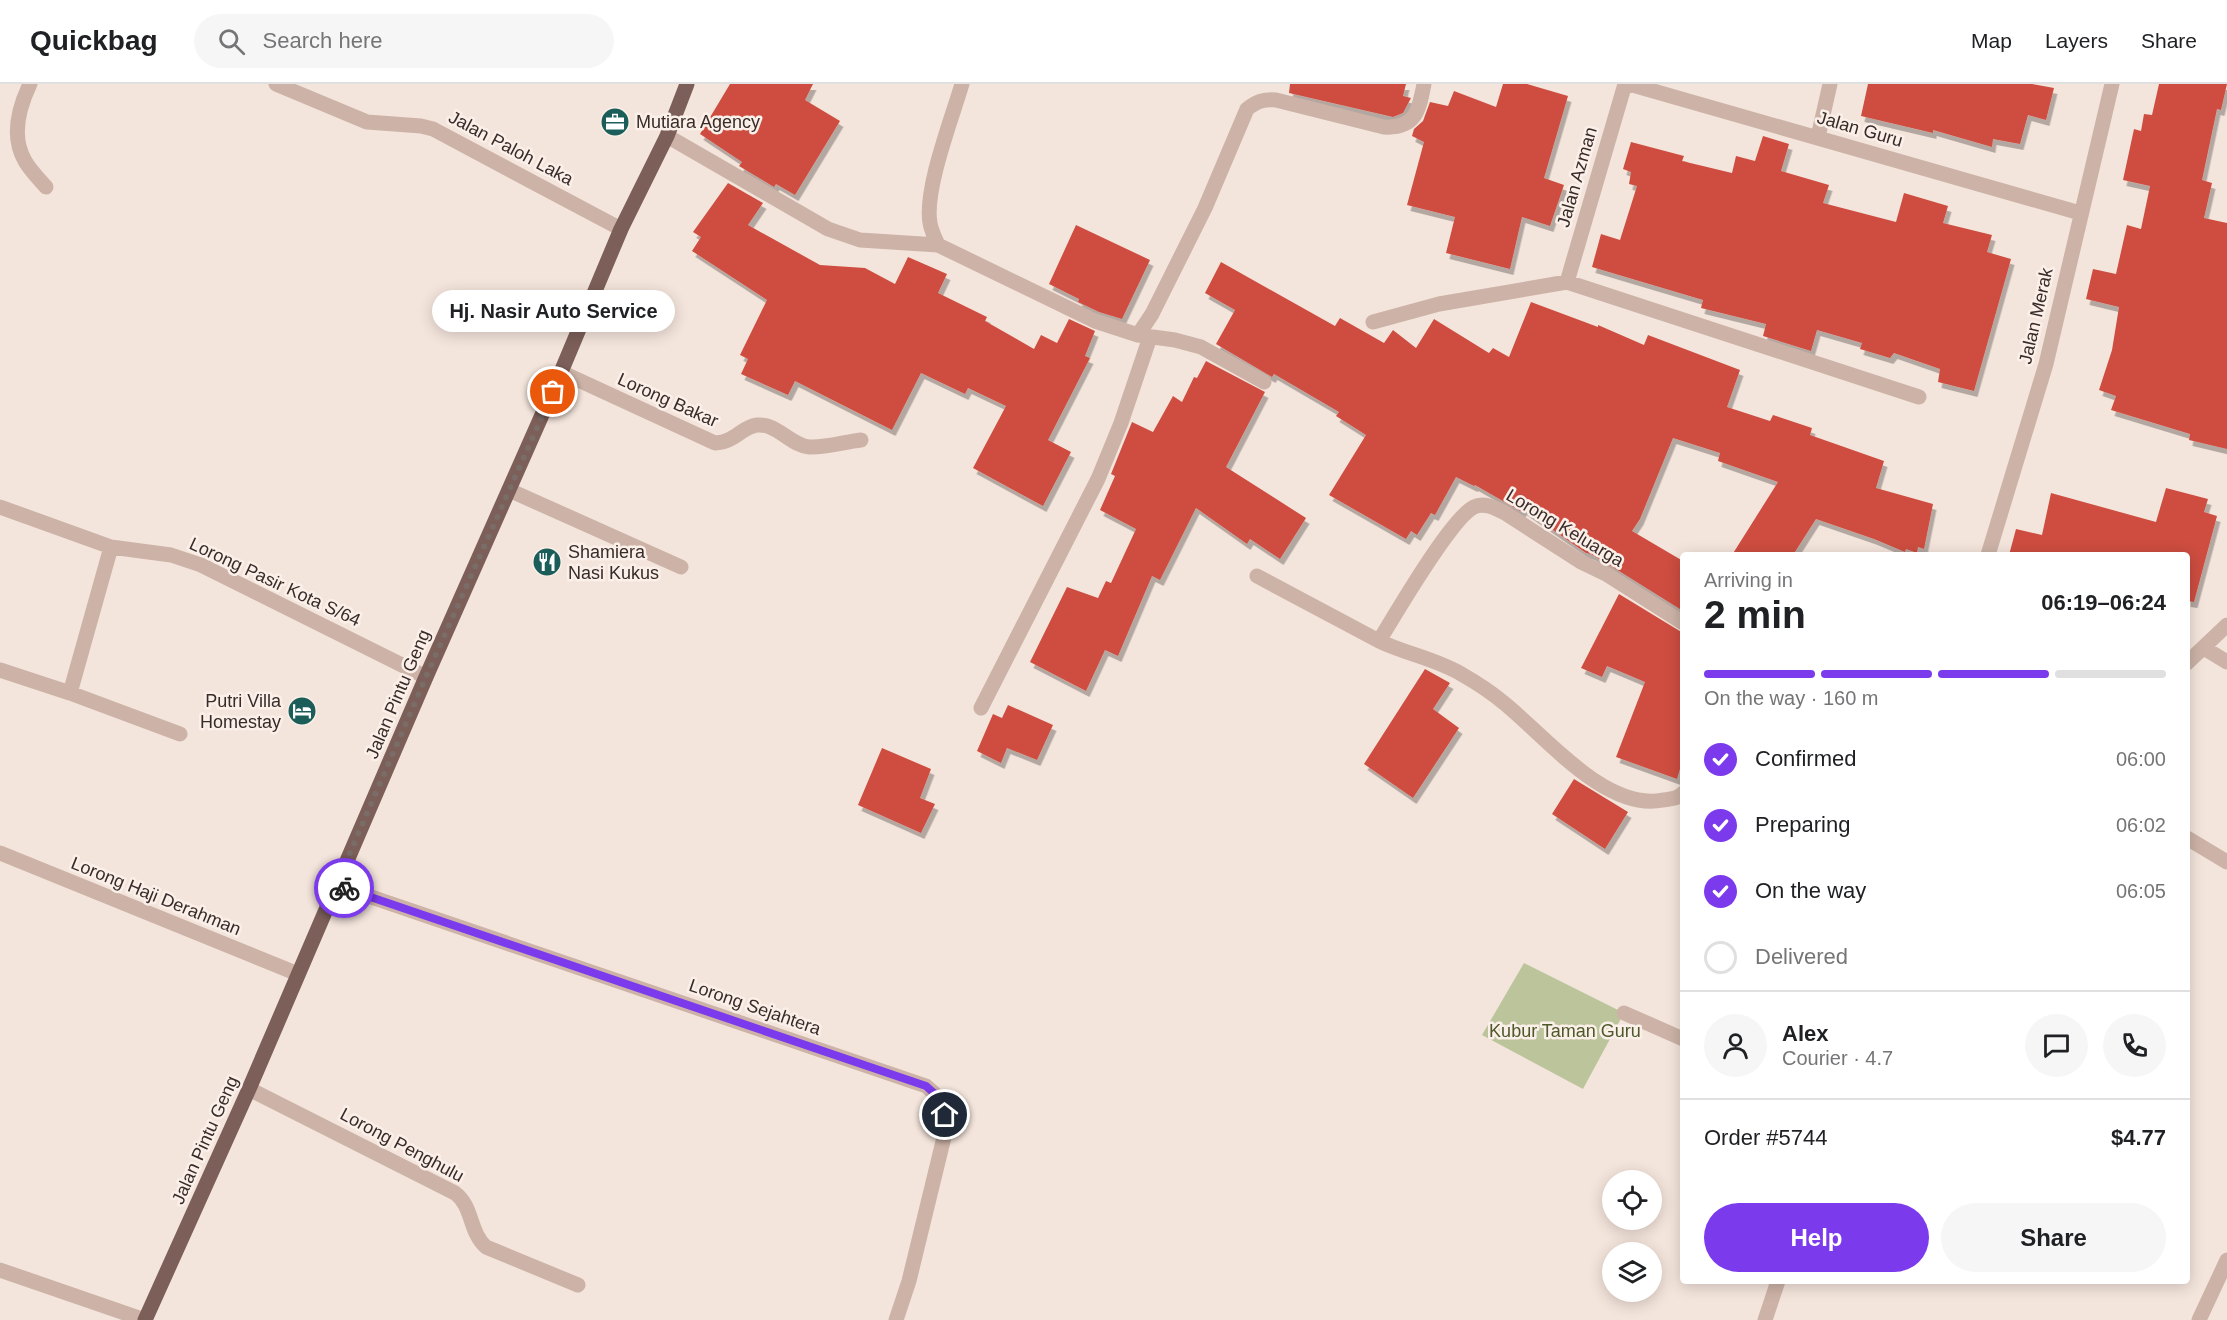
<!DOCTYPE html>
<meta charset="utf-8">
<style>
:root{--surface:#fff;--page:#f6f6f6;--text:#202124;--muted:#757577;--line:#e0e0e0;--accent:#7c3aed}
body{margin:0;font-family:Helvetica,sans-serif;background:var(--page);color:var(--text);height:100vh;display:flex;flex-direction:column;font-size:22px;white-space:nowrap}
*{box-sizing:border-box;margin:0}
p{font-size:20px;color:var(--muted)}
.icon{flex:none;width:33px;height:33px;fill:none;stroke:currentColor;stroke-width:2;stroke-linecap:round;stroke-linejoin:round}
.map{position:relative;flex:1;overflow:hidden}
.sheet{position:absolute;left:1680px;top:468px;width:510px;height:732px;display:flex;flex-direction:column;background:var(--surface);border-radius:6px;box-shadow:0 3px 15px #0003}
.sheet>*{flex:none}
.buttons{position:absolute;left:1602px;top:1086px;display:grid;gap:12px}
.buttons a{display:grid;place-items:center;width:60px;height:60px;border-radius:50%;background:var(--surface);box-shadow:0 3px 15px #0003;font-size:30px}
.pin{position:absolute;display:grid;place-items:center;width:51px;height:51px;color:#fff;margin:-26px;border:3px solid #fff;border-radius:50%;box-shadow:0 2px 6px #0007}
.courier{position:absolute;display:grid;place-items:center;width:60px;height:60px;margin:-30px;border:4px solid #7c3aed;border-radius:50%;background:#fff;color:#222;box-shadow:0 2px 8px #0007}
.bubble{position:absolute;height:42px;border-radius:21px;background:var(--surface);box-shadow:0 3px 15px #0003;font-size:20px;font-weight:600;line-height:42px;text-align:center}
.overview em{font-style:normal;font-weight:600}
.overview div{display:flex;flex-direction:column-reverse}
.overview{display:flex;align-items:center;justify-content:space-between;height:102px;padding:0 24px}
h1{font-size:39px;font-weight:600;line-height:45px}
.bar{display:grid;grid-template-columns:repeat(4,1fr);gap:9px 6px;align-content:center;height:72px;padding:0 24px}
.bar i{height:8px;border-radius:4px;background:var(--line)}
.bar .on{background:var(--accent)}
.bar p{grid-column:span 4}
.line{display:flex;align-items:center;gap:15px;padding:0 24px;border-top:2px solid var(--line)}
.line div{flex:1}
.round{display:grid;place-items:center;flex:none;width:63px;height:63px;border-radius:32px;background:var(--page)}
ol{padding:0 24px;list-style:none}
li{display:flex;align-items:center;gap:18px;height:66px}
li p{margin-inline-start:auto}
li .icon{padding:6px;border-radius:50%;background:var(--accent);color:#fff;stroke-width:4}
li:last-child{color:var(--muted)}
li i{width:33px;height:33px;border:3px solid var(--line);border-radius:50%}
.action{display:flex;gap:12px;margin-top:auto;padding:12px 24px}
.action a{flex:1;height:69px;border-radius:36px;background:var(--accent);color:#fff;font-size:24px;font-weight:600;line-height:69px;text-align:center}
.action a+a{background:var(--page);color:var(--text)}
header{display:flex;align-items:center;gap:36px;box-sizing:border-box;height:84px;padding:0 30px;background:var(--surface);border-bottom:2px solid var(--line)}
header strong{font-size:28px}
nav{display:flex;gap:33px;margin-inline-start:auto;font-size:21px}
.search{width:420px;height:54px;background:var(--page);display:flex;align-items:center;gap:15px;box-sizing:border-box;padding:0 21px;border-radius:33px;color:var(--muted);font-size:22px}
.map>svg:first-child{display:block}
.green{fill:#bcc49b}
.building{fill:#ce4e40;filter:url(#shadow)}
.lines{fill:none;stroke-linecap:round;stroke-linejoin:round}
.minor{stroke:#cdb3a7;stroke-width:15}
.major{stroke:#7c5f58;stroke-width:15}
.done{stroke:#7a6c67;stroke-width:6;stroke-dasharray:0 10.8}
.route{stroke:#7c3aed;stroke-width:8}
.labels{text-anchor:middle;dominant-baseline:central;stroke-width:5;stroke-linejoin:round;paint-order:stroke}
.poi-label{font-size:18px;fill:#392b28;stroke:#fbf0e9;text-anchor:start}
.street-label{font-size:18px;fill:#392b28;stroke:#fbf0e9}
.park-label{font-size:18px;fill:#4e592a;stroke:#fbf0e9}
</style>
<header>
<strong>Quickbag</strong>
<div class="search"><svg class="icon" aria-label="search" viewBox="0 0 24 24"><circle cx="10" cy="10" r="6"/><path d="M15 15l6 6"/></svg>Search here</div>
<nav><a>Map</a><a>Layers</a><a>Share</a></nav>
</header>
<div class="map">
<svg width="2227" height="1236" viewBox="0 0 2227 1236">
<defs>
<filter id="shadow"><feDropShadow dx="3.5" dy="6" stdDeviation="0" flood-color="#0004"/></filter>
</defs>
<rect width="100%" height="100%" fill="#f4e5dc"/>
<path class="green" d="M1524,879L1624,929L1583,1005L1482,951Z"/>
<path class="building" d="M730,0H813L805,16L840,37L795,111L776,100L774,103L739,82L742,78L700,50Z
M1290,0H1406L1403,12L1411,14L1403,29L1393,33L1289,9Z
M1503,0H1527L1568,12L1544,94L1564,101L1550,142L1522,133L1510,185L1446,169L1455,133L1407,121L1424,58L1412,52L1414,45L1423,37L1430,18L1448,22L1454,7L1496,23Z
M1868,0H2032L2054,4L2046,36L2028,31L2020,60L1993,55L1992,63L1933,46V49L1861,32Z
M2159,0H2227L2221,26L2217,25L2202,96L2212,99L2204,134L2227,139V365L2189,356L2190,350L2111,326L2116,312L2099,306L2112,266L2119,223L2086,215L2093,185L2116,190L2127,141L2141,145L2150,102L2123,96L2134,45L2141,47L2144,30L2152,31Z
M1763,52L1789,60L1781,87L1829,101L1823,119L1896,138L1904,109L1948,122L1943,139L1992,151L1987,168L2011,175L1974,307L1938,298L1940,285L1894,269L1890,274L1860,265L1862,259L1817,246L1811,267L1763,252L1766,240L1701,224L1703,216L1592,183L1601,150L1620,156L1637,102L1629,100L1631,88L1623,85L1631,58L1684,72L1682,77L1732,89L1736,72L1755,77Z
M728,99L763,119L748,141L820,181L865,184L895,200L908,173L947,190L938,209L987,233L985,237L1034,265L1041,251L1057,259L1069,235L1095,247L1085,272L1090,274L1048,356L1071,368L1043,422L973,384L1006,322L968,304L965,310L921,289L892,346L795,297L788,311L741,290L748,275L740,271L767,216L692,167L701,153L693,148Z
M1076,141L1150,176L1122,235L1099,228L1078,218L1079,215L1049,200Z
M1221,178L1335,242L1340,234L1384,259L1393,246L1416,264L1434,235L1489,269L1493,264L1509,273L1531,218L1598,243V241L1644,261L1648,251L1740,286L1727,323L1770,337L1773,331L1812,344L1810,351L1884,377L1876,404L1933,420L1924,465L1918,463L1917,469L1906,465L1905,468L1874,455L1816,435L1793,471H1732L1778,398L1718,377L1720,369L1673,354L1640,435L1632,447L1683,477V527L1611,482L1591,470L1586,469L1523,425L1522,428L1475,401L1474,402L1456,393L1435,431L1431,429L1417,451L1411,447L1406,455L1329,411L1366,351L1336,332L1339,328L1274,290L1272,293L1216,260L1235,226L1205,209Z
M1206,277L1265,308L1226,383L1306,434L1280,475L1250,455L1247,460L1196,424L1160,496L1152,492L1118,572L1105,566L1086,607L1030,578L1067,503L1098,514L1106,497L1111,499L1136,445L1100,426L1115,392L1111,390L1132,338L1153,348L1173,312L1182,318L1194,293L1197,294Z
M2166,404L2208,415L2204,428L2217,432L2194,518L2187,517V471H2009L2016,445L2042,451L2051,409L2156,438Z
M1619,510L1683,549V675L1677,695L1616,673L1645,598L1607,582L1602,593L1581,584Z
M1425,585L1450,599L1433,625L1459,644L1413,714L1364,680Z
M1008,621L1053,641L1037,676L1007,664L1001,679L977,667L993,630L1002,634Z
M882,664L931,685L920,714L935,720L921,749L858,721Z
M1574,695L1628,728L1605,765L1552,730Z"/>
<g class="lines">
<path class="minor" d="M30,0C19,23 11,53 25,77C30,86 39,95 46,103
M276,0L367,38L421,42L433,45L621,145
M962,0C952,34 924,106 930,139C931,146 935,154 938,161L1095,237L1138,251L1175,256L1201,263L1264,298
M1629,0L2080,129
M667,52L828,145L860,156L938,161
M1818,53L1830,0
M1567,198L1625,0
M1373,238L1439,220L1567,198L1919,313
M1138,251L1152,230L1205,124L1247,25C1257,17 1264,15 1276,16L1384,43C1416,45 1419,26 1424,0
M561,288L715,359C736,358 741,343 757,341C777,339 790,361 809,363C825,364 844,358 861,356
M509,406L681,483
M0,423L111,463L171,471L201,481L426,593
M1988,471L2046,280L2112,0
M1257,492L1379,557C1406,570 1437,575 1463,591C1477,599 1492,609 1504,619C1544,651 1606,728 1663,716C1670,715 1678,715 1683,709
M1379,557C1395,531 1451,434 1474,423C1484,418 1495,424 1505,429L1581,478L1606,490L1683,539
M2204,564L2227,578
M2187,579L2227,541
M0,586L70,609L180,650
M70,609L111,463
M981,624L1098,395L1121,339L1150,253
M2187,754L2227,778
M0,769L298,890
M336,801L926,1002L944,1018L946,1045L909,1197L896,1236
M1624,929L1683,955
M249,1005L455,1109C473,1122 469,1148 486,1163L578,1201
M0,1186L145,1236
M1765,1236L1778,1197
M2199,1236L2227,1176"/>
<path class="major" d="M145,1236L249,1005L426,593L561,288L621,145L667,52L687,0"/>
</g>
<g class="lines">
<path class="done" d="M344,804L336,801L426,593L553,308"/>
<path class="route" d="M344,804L926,1002L944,1018L945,1031"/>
</g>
<defs>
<g id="office-disc" transform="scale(1.5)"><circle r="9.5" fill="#1b5d58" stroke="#fbf0e9"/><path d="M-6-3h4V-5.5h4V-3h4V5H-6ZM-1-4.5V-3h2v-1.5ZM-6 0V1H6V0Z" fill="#fff"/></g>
<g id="restaurant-disc" transform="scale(1.5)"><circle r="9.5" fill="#1b5d58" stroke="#fbf0e9"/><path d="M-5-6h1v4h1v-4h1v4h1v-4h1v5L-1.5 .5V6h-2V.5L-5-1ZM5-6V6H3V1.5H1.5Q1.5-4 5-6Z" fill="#fff"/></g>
<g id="hotel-disc" transform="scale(1.5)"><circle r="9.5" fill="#1b5d58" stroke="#fbf0e9"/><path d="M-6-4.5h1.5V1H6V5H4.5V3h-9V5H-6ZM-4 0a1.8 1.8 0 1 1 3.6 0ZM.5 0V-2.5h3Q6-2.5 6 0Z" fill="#fff"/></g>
</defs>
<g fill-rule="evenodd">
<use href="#office-disc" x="615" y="38"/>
<use href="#restaurant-disc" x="547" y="478"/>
<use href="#hotel-disc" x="302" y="627"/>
</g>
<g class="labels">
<g class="poi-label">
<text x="636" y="38">Mutiara Agency</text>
<text x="568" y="468">Shamiera<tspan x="568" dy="21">Nasi Kukus</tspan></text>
<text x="281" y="617" text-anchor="end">Putri Villa<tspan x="281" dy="21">Homestay</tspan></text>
</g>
<g class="street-label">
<text transform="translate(1860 45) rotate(16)">Jalan Guru</text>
<text transform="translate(511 64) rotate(28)">Jalan Paloh Laka</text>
<text transform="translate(1577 93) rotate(-74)">Jalan Azman</text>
<text transform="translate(2036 232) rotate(-77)">Jalan Merak</text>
<text transform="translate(668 316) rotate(24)">Lorong Bakar</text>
<text transform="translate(1565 444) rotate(31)">Lorong Keluarga</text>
<text transform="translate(275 498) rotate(25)">Lorong Pasir Kota S/64</text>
<text transform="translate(398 610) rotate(-67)">Jalan Pintu Geng</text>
<text transform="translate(156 812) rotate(22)">Lorong Haji Derahman</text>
<text transform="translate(755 923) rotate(19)">Lorong Sejahtera</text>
<text transform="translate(205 1056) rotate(-66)">Jalan Pintu Geng</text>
<text transform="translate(402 1061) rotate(28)">Lorong Penghulu</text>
</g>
<g class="park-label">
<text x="1565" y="947">Kubur Taman Guru</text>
</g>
</g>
</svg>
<div class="buttons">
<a><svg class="icon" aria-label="locate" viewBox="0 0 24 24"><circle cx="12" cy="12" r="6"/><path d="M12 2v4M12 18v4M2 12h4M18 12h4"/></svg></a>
<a><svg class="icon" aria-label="layers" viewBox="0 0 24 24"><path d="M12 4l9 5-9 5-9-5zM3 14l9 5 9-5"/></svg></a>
</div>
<div class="pin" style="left:553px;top:308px;background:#ea580c"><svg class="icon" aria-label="bag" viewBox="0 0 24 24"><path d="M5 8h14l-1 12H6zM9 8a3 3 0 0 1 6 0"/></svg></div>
<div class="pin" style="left:945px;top:1031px;background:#1f2937"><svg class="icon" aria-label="home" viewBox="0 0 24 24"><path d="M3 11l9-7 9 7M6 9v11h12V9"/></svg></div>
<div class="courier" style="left:344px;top:804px"><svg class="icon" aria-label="bike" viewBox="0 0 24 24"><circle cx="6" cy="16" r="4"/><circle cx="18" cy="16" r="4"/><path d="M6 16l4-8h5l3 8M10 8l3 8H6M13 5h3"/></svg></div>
<div class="bubble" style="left:432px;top:206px;width:243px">Hj. Nasir Auto Service</div>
<section class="sheet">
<div class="overview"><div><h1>2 min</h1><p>Arriving in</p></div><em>06:19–06:24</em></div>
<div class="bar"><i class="on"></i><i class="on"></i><i class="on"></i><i></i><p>On the way · 160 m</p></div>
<ol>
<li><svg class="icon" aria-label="check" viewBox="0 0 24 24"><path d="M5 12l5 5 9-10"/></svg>Confirmed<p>06:00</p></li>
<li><svg class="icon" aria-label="check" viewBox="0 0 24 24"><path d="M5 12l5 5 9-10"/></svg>Preparing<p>06:02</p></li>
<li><svg class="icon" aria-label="check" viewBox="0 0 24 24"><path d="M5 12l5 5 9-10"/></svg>On the way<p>06:05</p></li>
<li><i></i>Delivered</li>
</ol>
<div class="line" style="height:108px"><a class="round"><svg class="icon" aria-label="person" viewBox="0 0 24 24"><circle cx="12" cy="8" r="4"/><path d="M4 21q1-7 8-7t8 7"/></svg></a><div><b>Alex</b><p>Courier · 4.7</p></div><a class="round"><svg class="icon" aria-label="chat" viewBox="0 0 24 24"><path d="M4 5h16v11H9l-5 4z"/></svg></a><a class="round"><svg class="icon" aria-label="phone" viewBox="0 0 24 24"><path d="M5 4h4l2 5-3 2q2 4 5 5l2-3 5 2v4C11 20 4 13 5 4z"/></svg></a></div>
<div class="line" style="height:78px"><div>Order #5744</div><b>$4.77</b></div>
<div class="action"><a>Help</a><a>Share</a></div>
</section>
</div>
